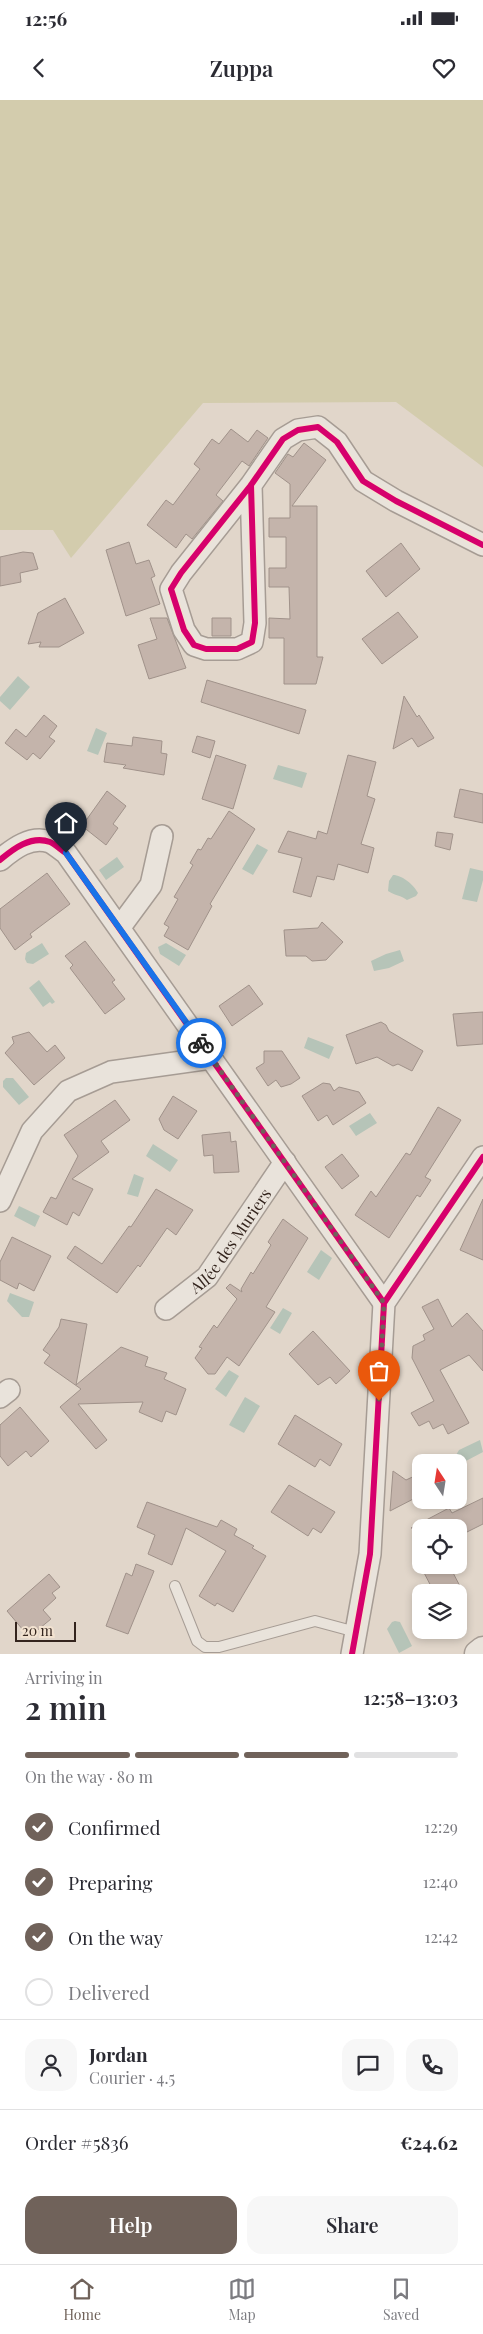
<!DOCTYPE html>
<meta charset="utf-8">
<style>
:root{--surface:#fff;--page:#f7f7f7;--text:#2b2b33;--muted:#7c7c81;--line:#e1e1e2;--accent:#70625a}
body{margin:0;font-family:"Playfair Display",serif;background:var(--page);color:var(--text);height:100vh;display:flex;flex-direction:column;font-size:19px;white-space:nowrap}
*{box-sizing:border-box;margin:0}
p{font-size:16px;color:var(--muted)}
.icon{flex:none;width:28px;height:28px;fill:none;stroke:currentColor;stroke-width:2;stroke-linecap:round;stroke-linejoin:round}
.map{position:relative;height:1554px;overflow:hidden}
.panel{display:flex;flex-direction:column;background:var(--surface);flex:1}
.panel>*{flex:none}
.needle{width:32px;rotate:348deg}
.tools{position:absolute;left:412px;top:1354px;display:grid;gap:10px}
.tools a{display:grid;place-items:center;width:55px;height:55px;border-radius:10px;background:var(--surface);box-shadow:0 2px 8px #0003;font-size:25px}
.scale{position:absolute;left:15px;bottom:12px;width:61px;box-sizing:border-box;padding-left:5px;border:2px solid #33241d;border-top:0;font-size:14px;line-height:18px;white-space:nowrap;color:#33241d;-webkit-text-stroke:4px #f2e2d0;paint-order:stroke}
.pin{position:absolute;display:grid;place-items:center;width:42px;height:42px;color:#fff;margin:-51px -21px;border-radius:50% 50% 50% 0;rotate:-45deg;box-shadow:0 0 5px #0007}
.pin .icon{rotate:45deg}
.courier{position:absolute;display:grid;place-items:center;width:50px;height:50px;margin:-25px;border:4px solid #1a73e8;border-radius:50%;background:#fff;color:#222;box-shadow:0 1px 6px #0007}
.overview em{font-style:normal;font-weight:600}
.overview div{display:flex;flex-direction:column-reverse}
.overview{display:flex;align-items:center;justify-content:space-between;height:85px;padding:0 25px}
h1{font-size:32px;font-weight:600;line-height:38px}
.bar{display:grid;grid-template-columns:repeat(4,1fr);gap:8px 5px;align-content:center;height:60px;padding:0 25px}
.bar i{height:6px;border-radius:4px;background:var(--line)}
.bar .active{background:var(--accent)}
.bar p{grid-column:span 4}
.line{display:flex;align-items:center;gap:12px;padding:0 25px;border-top:1px solid var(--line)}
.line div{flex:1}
.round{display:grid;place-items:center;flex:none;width:52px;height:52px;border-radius:15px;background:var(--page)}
ol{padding:0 25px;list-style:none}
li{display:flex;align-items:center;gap:15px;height:55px}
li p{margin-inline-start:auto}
li .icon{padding:5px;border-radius:50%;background:var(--accent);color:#fff;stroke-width:4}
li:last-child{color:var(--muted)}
li i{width:28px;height:28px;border:2px solid var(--line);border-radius:50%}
.action{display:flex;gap:10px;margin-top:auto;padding:10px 25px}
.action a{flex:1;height:58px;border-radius:15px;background:var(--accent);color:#fff;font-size:20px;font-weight:600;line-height:58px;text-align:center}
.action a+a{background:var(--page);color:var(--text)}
.status{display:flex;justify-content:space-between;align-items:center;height:35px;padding:0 25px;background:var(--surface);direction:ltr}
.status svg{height:14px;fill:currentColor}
header{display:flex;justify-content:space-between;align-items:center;height:65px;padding:0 25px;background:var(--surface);font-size:22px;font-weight:600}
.menu{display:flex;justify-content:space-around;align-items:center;height:70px;border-top:1px solid var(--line);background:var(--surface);font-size:14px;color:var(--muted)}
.menu a{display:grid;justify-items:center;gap:2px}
.menu .active{color:var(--accent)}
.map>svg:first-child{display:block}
.green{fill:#d3ccad}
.water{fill:#b6c4b8}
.building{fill:#c4b4ab;stroke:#a0928a}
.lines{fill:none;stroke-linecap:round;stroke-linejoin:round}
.service-casing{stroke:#a69c94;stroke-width:12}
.minor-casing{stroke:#a69c94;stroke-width:24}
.tertiary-casing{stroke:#a69c94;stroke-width:29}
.service{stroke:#e9e3db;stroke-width:10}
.minor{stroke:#e9e3db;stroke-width:21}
.tertiary{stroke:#e9e3db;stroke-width:26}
.cycleway-casing{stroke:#f2e2d0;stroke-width:9}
.cycleway{stroke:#d6006c;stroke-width:6}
.done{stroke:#70625a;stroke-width:5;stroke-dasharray:0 9}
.route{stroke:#1a73e8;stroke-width:6}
.labels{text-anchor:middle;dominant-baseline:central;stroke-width:4.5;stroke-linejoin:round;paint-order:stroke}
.street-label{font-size:16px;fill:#33241d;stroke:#f2e2d0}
</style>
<div class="status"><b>12:56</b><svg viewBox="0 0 49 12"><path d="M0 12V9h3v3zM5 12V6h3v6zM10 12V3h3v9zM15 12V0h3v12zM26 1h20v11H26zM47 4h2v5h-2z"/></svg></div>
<header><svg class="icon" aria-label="back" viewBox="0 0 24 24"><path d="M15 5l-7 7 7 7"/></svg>Zuppa<svg class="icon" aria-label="heart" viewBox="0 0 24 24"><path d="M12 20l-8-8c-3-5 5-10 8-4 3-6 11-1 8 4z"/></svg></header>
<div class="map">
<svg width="483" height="1554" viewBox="0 0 483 1554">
<rect width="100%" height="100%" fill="#e1d6ca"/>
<path class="green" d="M0,0H483V367L396,302L203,303L71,458L53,430H0Z"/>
<path class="water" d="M18,576L30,587L10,610L0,601V597Z
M96,628L107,633L98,655L87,651Z
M278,665L307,673L302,688L273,679Z
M257,744L268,750L253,775L242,769Z
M117,757L124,767L106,780L99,770Z
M470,768L483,771V780L477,802L462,799Z
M393,775C402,775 414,785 418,793L416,796L407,800C401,795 395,796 388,791L389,781Z
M42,843L49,854L33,864L27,863L25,859L26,853Z
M166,843L186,855L179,866L160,854L158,847Z
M400,850L404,861L389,868L374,871L371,861L386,854Z
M39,880L55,902L52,904L50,902L43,907L29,888Z
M308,937L334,947L329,959L304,948Z
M6,978H13L29,997L19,1005L3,987V981Z
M370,1013L377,1023L356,1036L349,1026Z
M153,1044L178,1060L170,1072L146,1056Z
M134,1074L144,1078L138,1097L127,1094Z
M19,1106L40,1116L35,1127L14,1116Z
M321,1150L332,1158L319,1180L307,1172Z
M10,1193L34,1202L29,1217H22L7,1201Z
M283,1208L292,1213L280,1234L270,1228Z
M229,1270L239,1276L226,1297L215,1289Z
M245,1297L260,1306L244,1333L229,1325Z
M480,1340L483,1352L464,1362L457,1359L456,1355L459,1350Z
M395,1521L400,1522L412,1546L399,1553L387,1529L392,1522Z"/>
<path class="building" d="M231,329L248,342L257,330L268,338L249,366L242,361L216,395L223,401L192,439L186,434L176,448L147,425L166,400L173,405L200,369L194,364L212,339L219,344Z
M304,343L326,360L292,406H317V557H323L316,584H284V538H269V518L290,519L289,487H269V468H286V437H269V418H290V384L275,373L288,354L293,357Z
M129,442L136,464L149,460L155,476L151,478L160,504L126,516L106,450Z
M401,443L420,469L386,497L366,471Z
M23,452L33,453L38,469L20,473L21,482L0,486V457Z
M65,498L84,533L59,547H39L41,542L28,544L38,513Z
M398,512L418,537L382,564L362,539Z
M150,518H167L186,568L149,579L138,545L157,539Z
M212,518H231V536H212Z
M207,580L306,610L299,634L201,602Z
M404,596L417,617L419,615L434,638L418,647L412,638L393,649Z
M44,615L57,626L49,637L55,641L40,659L33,653L27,660L5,643L16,629L26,637Z
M197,636L215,641L210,658L192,652Z
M133,637L162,641L161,653L167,654L164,675L123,668L126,665L104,662L107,643L132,646Z
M216,655L246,665L233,709L202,699Z
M348,655L376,662L367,696L375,699L361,744L374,748L368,773L338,764L334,780L317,776L311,797L293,792L302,758L278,752L288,731L316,739L318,731L327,734Z
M460,689L483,694V723L454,717Z
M107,691L126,706L113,724L118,728L106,745L82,726Z
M229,711L255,729L210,804L212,806L188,850L164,836L169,827L164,824L178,799L174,797L193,765L190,763L198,749L201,750L208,738L211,739Z
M437,732L453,734L450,750L435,746Z
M47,773L70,804L30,834L32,837L15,850L0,828V809Z
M322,822L343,842L326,860L312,861L306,856H286L284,830L318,828Z
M85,841L115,880L112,882L125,899L105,914L70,868L73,865L65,856Z
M249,885L263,904L232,926L219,906Z
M483,912V944L457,946L453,914Z
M381,922L386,925L389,931L423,951L412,971L398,964L393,966L377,957L356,964L346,935Z
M29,932L47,952L55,945L65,958L34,985L5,953L14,943L12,937Z
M264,951H282L300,978L291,984L281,987L276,980L268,986L256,968L264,963Z
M323,983L330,984L334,991L339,987L359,992L366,1003L333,1025L327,1015L318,1021L302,996Z
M173,996L197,1011L178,1039L164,1030L159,1019Z
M115,1000L130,1020L101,1041L109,1052L72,1079L93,1089L79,1116L73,1112L67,1125L43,1112L51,1097L56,1099L78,1056L64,1035Z
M438,1007L461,1020L425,1077L431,1080L420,1097L417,1095L389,1138L355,1115L371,1091L376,1097L406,1053L410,1055Z
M230,1032L231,1042L236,1041L239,1072L214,1073L213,1055L204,1056L202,1035Z
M342,1054L359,1076L342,1089L325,1067Z
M156,1089L193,1110L176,1135L167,1128L140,1167L138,1165L117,1193L67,1158L75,1146L102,1164L129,1126L131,1127Z
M483,1099V1160L460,1150Z
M283,1119L308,1138L266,1207L275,1212L239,1266L227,1257L215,1274H208L195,1258L202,1248L199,1247L214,1225L217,1228L237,1199L226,1188L230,1184L242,1192L241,1189L251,1172L253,1174L271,1145L268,1142Z
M12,1137L51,1156L34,1191L19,1183L17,1189L0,1180V1162Z
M438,1199L452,1227L467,1213L483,1231V1271L469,1255L440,1270L469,1323L448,1334L443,1324L433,1329L429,1321L419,1326L411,1313L434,1301L412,1258L413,1246L425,1240L423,1235L434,1229L422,1207Z
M61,1219L87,1224L76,1285L121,1247L148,1257L145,1266L167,1273L164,1279L186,1289L176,1315L166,1311L162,1322L139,1312L143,1302L78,1304L107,1340L96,1349L60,1307L81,1289L44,1263L50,1255L43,1250L59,1227Z
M313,1231L350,1271L336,1284L330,1277L318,1285L289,1254Z
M20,1307L49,1341L31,1357L26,1351L8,1366L0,1356V1325Z
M295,1315L342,1344L330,1366L320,1359L315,1367L278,1344Z
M393,1371L406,1380L421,1373V1395L390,1411Z
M289,1385L335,1412L321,1433L313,1428L308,1436L271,1412Z
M483,1398V1424L459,1436V1428H411L449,1408L452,1413Z
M147,1402L217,1427L221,1420L237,1429L234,1435L254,1446L252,1448L266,1456L233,1512L217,1503L215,1506L199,1496L226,1451L186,1428L172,1465L148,1454L155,1435L137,1427Z
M136,1464L154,1471L128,1534L106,1526L126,1473L132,1476Z
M420,1465H449L463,1492H434Z
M49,1474L60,1487L52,1493L56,1498L43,1510L51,1519L29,1537L7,1511Z"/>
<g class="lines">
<g class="service-casing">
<path id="service" d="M175,1486L197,1541L205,1547H219L315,1521L356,1532"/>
</g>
<g class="minor-casing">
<g id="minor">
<path d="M251,385L255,523L252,542L237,549H206L194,545L184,530L171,489L181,473L251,385L283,339L298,330L318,327L337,342L363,381L396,401L483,445"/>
<path d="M0,760C13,749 31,735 50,742C55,744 61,750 66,753L384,1203"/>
<path d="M120,827L151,785L162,736"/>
<path d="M0,1101L32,1031L68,991L111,972L211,958"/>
<path id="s1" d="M166,1209L207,1177L285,1062"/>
<path d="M0,1297L9,1290"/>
<path d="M352,1554L370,1454L384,1203L483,1057"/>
</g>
</g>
<g class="tertiary-casing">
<path id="tertiary" d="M478,1554L483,1550"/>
</g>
<use href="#service" class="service"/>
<use href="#minor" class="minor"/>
<use href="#tertiary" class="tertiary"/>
<g class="cycleway-casing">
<path id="cycleway" d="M251,385L255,523L252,542L237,549H206L194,545L184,530L171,489L181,473L251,385L283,339L298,330L318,327L337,342L363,381L396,401L483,445
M0,760C13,749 31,735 50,742C55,744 61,750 66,753L384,1203
M352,1554L370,1454L384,1203L483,1057"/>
</g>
<use href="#cycleway" class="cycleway"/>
</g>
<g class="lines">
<path class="done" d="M201,943L384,1203L379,1301"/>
<path class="route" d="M66,753L201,943"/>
</g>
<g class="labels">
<g class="street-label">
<text stroke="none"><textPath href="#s1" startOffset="95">Allée des Muriers</textPath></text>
</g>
</g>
</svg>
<div class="tools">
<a><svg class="needle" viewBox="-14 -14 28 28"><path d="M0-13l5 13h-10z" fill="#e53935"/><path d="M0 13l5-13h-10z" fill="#7c7c81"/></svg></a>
<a><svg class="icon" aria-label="locate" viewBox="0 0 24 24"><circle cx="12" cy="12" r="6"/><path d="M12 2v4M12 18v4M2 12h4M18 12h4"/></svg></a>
<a><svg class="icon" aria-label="layers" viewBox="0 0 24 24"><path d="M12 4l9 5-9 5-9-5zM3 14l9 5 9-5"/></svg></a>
</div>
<div class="scale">20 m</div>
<div class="pin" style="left:379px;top:1301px;background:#ea580c"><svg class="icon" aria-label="bag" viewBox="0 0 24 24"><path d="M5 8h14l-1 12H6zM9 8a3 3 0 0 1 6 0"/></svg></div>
<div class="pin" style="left:66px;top:753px;background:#1f2937"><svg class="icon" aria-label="home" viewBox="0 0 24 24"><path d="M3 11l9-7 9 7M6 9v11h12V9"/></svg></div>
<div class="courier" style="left:201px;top:943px"><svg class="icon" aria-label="bike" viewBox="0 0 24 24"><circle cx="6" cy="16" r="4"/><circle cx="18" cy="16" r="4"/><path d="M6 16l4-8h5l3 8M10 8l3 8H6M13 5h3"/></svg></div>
</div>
<section class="panel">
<div class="overview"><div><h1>2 min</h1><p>Arriving in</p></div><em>12:58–13:03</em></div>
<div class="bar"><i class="active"></i><i class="active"></i><i class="active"></i><i></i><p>On the way · 80 m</p></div>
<ol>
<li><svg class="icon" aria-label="check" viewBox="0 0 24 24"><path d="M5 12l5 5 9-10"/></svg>Confirmed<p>12:29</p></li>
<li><svg class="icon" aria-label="check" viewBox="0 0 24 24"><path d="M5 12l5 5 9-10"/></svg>Preparing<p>12:40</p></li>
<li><svg class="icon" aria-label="check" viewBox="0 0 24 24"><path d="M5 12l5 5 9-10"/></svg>On the way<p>12:42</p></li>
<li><i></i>Delivered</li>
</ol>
<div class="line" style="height:90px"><a class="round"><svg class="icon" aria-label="person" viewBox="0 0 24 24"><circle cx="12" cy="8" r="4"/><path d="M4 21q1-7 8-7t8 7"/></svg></a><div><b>Jordan</b><p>Courier · 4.5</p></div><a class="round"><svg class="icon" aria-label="chat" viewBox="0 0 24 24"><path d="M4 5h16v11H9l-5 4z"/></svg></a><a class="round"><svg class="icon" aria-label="phone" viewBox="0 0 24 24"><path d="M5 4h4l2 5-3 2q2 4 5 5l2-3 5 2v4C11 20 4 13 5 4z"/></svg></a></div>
<div class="line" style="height:65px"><div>Order #5836</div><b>€24.62</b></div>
<div class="action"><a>Help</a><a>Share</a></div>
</section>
<nav class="menu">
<a class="active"><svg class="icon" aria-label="home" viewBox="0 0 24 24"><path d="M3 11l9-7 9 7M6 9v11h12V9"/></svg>Home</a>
<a><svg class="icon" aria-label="map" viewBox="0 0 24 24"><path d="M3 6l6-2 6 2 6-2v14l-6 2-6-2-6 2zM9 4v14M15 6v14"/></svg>Map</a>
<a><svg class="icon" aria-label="saved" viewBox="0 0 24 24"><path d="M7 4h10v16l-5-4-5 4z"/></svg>Saved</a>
</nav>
